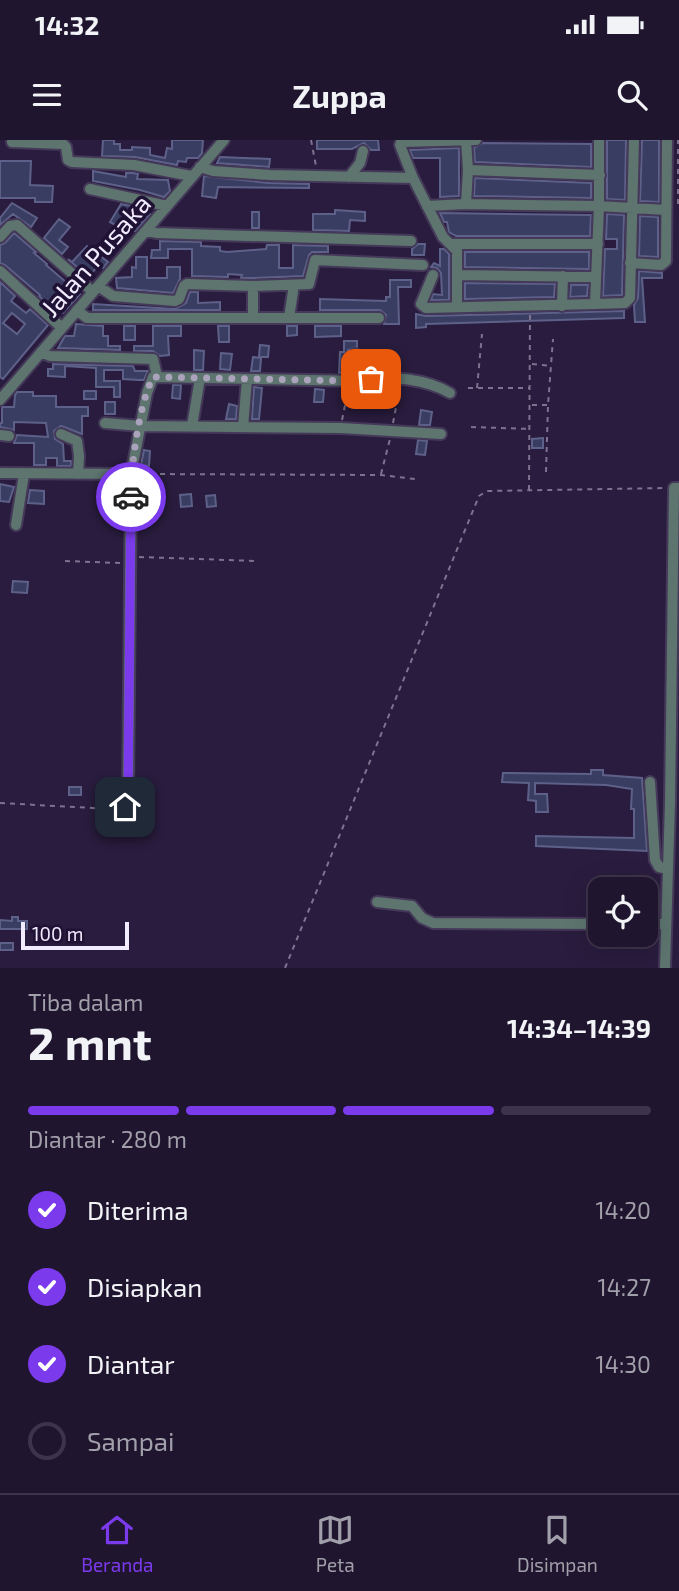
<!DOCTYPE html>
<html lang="id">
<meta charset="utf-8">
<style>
:root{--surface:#1f152e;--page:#2c223a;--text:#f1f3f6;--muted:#a19faa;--line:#3c344a;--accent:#7c3aed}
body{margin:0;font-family:"Exo 2",sans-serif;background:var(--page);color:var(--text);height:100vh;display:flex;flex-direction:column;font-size:26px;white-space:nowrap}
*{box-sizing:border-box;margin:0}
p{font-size:23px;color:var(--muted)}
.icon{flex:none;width:38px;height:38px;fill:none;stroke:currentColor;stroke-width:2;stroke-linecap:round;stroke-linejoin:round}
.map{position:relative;height:828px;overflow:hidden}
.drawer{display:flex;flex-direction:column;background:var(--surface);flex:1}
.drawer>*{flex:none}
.controls{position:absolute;left:588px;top:737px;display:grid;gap:14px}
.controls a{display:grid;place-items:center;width:70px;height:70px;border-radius:14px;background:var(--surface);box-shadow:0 7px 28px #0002,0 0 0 2px var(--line);font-size:35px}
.scale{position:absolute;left:21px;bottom:18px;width:108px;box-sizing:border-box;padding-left:7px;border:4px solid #f1ecff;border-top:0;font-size:19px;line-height:24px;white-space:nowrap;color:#f1ecff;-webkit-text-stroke:5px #1f1234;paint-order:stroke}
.pin{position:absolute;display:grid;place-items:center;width:60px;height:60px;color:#fff;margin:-30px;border-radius:14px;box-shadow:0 4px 10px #0006}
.courier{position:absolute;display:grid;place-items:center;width:70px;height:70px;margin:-35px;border:5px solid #7c3aed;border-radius:50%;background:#fff;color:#222;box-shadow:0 2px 9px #0007}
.overview em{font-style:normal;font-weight:700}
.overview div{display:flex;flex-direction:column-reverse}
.overview{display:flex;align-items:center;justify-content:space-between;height:119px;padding:0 28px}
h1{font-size:46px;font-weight:700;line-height:52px}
.bar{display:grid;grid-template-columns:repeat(4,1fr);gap:10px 7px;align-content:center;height:84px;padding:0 28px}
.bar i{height:9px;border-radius:5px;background:var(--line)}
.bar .on{background:var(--accent)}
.bar p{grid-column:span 4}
ol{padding:0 28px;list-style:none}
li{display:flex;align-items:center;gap:21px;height:77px}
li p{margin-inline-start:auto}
li .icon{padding:7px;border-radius:50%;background:var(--accent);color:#fff;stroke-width:4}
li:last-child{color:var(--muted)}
li i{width:38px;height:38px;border:4px solid var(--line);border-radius:50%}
.status{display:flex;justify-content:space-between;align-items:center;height:49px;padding:0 35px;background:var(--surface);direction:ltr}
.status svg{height:19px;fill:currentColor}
header{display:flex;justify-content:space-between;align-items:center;height:91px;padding:0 28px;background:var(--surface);font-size:32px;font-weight:700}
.menu{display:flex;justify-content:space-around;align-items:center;height:98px;border-top:2px solid var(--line);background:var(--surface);font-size:19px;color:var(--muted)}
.menu a{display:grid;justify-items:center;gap:4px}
.menu .on{color:var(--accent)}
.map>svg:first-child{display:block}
.building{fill:#3a3d62;stroke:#5d6189;stroke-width:2;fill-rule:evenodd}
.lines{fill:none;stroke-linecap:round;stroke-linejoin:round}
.minor-casing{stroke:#453959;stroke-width:14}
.path{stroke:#7d738f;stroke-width:2;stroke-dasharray:5 5;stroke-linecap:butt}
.minor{stroke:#5d746f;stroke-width:10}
.done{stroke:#aba3bb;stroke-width:7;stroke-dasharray:0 12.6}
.route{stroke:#7c3aed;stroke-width:9}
.labels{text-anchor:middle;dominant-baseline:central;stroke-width:7;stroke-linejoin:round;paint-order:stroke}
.street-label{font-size:26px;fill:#f1ecff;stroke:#1f1234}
</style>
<div class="status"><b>14:32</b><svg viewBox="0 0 49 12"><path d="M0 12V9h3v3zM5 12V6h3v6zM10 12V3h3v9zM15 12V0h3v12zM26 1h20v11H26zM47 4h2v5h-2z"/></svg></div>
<header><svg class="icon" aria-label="menu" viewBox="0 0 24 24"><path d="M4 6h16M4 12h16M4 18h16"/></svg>Zuppa<svg class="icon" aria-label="search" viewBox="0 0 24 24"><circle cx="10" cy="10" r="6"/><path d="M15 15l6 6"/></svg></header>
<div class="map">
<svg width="679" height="828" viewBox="0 0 679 828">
<rect width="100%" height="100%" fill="#291c3e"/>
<path class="building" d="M103,0H114V4H120V10H132V7L150,8V15L165,18L167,8L172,9V0H203L202,13L198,18H187L186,22L178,21L177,25L135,17L102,16Z
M317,0H378L379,10H371L364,3L352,9H317Z
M607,0H626L625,60L607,59Z
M642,0H659V62L640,61Z
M483,3L591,4V27L475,22L474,8Z
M459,8V56L440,57V18H413L410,10Z
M220,17L270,19L269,27L217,23Z
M0,21H31L30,45L53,46L52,62H35V58H0Z
M93,31L126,37V33H133L138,34L137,39L168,40L170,51L164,57L140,50L93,41Z
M204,36L269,43L309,44V48L218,47L216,58L202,56Z
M475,38L591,43V58L474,56Z
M12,63L37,78L31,87L13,74L0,85V78Z
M121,64L141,68L150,74L135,91L127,87L125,90L110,82Z
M335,70L365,72V81L350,80L349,91L313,90V74H335Z
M252,72H259V88H252Z
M440,73L591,75L590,96H456L449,92L447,82H444Z
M607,74L624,75L622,155L603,156L605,109H617V99H606Z
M640,76L658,77V117L639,116Z
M59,79L70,87L59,100L68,107L62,114L44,98Z
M14,93L36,112L34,113L47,124L46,125L80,154L63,173L60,171L58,174L39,156L40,155L5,125L0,123V105L5,103Z
M160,101L201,102V106L220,107V111L227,112L266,109L267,105H279V128H293V105L328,106V112H312L309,115L303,136L253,138H241L242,135L228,134V137L192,136V109H168V118H151L152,110H160Z
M418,104H425L424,115H412V109Z
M87,106L108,122L103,128L99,125L90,135L88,134L87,136L68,119L72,122Z
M440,109H444L449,114V160H431L433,154L442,155L441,133L437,128L431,127L434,123L440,126Z
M465,112H589V129L465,127Z
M136,117H147V138H167V127H180V139L173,153L117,148L116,138L132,137V127L136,128Z
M639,131L662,133V138H642L645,182H635L634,165L638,158Z
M390,140H411V147H398L399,184H384L386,175L380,170H320V159L386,161V157H390Z
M0,142L15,156L11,161L26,173L30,169L48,185L3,239L0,237ZM12,173L25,184L17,194L3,183Z
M465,143L555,144L554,157L465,159Z
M571,145H588L587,156L570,157Z
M190,152H198V163L220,162V170H93V164L175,169L186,163Z
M624,171V178L426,184V187L416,188V174L426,176Z
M76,184L103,186V196H108V206H120V210L58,208L65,196H74Z
M124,186H135V200H124Z
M153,186H181V196H168L169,215L160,216L153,211H134V206H153Z
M218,186H229V202H219Z
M287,186H297V195L287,196Z
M315,186H341V196L315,197Z
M344,201H357V207L348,210L346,233H339L340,212H344Z
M260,205L269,206L268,217H259Z
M194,210L204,211L203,230H194Z
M221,213L232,214L230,230L220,229Z
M253,217L261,218L260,231H251Z
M53,224L133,226L135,231H148L144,240H139L123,239V230H104V241H120V257H114V247H96V228L65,226V237L48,236V229H53Z
M173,245H181L180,259L172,258Z
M254,247L262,248L259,279H252Z
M315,249L324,250L323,262H314Z
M84,251H96V259H84Z
M17,252H33V256H56V267H88V276H82V294L61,286L54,291L55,299L63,304L64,321H71V326H57V318H46V325H34V303H14L17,295L48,297L46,283L14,282V290L0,287V283H2V267H14L15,255Z
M105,262H115V274H105Z
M229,264L237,266L236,279H226Z
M421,270L432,272L430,285H419Z
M543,298V308H532V299Z
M418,300L427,301L425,315L416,314Z
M144,310L150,311L149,326L141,325Z
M0,344L14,347L9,362L0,361Z
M30,350L44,351V364L28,363Z
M191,354L192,366L181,367L180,355Z
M215,355L216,366L207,367L206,356Z
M13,441L28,442L27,453L12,452Z
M591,630H603V635L642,638L647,711L536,706V696L634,698V669H631L632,649L606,645L535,643V654H547L548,672H536V661L528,660L529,643L502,642L503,633L591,634Z
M69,647H81V655H69Z
M12,777H18V781H27V789H0V780L12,781Z
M0,803H13V810H0Z"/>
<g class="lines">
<g class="minor-casing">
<path id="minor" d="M12,2L63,4L66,7L68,20L72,22L134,25L191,36
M200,27L213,31L270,35L413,38L443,97L457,111V167
M468,30L600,35
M349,37L360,23L363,11
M413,38L400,5L401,2L476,0
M90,49L167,66
M466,64L468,30L466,0
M427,66L466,64L599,66V0
M148,91L156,93L411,101
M0,97L10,86L17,85L93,152
M451,104H598
M630,123L661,125L666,121L667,0
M0,131L62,188
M433,135L421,164L426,168L595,164L599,66L666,70
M457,135L596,137
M98,146L113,156L175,161L179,159L184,146L187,144L253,146L309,144L315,120L423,125
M253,146V178
M595,164L625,163L630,158L634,0
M562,166L563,136
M77,170L87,178H379
M289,178L294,145
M41,212L50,216L153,219L157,236
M353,240L355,214
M0,260L224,0
M105,283L140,286L341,288L441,294
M192,286L200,238
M243,287L247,239
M61,294L77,301L79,316L78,334
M0,295L9,296
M0,333L131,334
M16,385L24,334
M650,642L655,720L659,727L668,729
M119,670L125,667L128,655L131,334L147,253L153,237L364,241C391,235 426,239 450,253
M377,762L412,766L422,778L433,783L600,784
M646,784H666
M665,828L670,663L674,348H679"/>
</g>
<path class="path" d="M311,0L316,26
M678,64V0
M532,224L551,226
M468,248H530
M477,248L482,194
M532,265H547
M342,280L348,251
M393,283L400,247
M471,287L530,289
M546,332L548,265L553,199
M140,334L381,335L415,339
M381,334L390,299
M529,350L530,175
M139,417L257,421
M65,421L120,423
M0,663L111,669
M285,828L479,356L487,351L666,348"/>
<use href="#minor" class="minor"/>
</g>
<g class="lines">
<path class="done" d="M131,357C131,324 139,265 153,237L364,241L371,239"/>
<path class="route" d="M125,667L128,655L131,357"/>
</g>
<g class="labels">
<g class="street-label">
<text transform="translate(95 115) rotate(-49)">Jalan Pusaka</text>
</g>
</g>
</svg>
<div class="controls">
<a><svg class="icon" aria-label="locate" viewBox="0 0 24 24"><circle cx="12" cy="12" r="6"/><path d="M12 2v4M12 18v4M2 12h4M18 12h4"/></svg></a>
</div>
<div class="scale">100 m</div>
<div class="pin" style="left:371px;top:239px;background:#ea580c"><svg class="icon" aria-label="bag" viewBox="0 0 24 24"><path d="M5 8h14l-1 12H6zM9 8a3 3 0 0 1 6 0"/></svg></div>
<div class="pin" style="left:125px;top:667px;background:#1f2937"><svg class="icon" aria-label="home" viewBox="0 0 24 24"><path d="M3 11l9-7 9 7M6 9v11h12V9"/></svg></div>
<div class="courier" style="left:131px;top:357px"><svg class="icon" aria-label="car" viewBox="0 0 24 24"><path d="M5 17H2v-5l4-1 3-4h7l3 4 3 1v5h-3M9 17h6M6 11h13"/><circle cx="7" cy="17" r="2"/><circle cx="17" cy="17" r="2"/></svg></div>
</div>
<section class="drawer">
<div class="overview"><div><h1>2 mnt</h1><p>Tiba dalam</p></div><em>14:34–14:39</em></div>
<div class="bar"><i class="on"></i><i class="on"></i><i class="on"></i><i></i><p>Diantar · 280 m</p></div>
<ol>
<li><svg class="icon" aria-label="check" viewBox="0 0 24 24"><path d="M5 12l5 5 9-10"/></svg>Diterima<p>14:20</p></li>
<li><svg class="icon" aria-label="check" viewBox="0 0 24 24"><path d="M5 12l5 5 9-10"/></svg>Disiapkan<p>14:27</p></li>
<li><svg class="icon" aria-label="check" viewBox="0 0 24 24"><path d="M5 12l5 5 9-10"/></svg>Diantar<p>14:30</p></li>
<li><i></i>Sampai</li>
</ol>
</section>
<nav class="menu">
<a class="on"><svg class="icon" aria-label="home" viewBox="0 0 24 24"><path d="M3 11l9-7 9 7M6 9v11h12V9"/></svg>Beranda</a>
<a><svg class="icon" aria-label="map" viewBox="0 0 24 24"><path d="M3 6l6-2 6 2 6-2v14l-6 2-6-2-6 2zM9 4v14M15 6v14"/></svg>Peta</a>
<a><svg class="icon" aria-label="saved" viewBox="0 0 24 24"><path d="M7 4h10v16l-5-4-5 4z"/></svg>Disimpan</a>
</nav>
